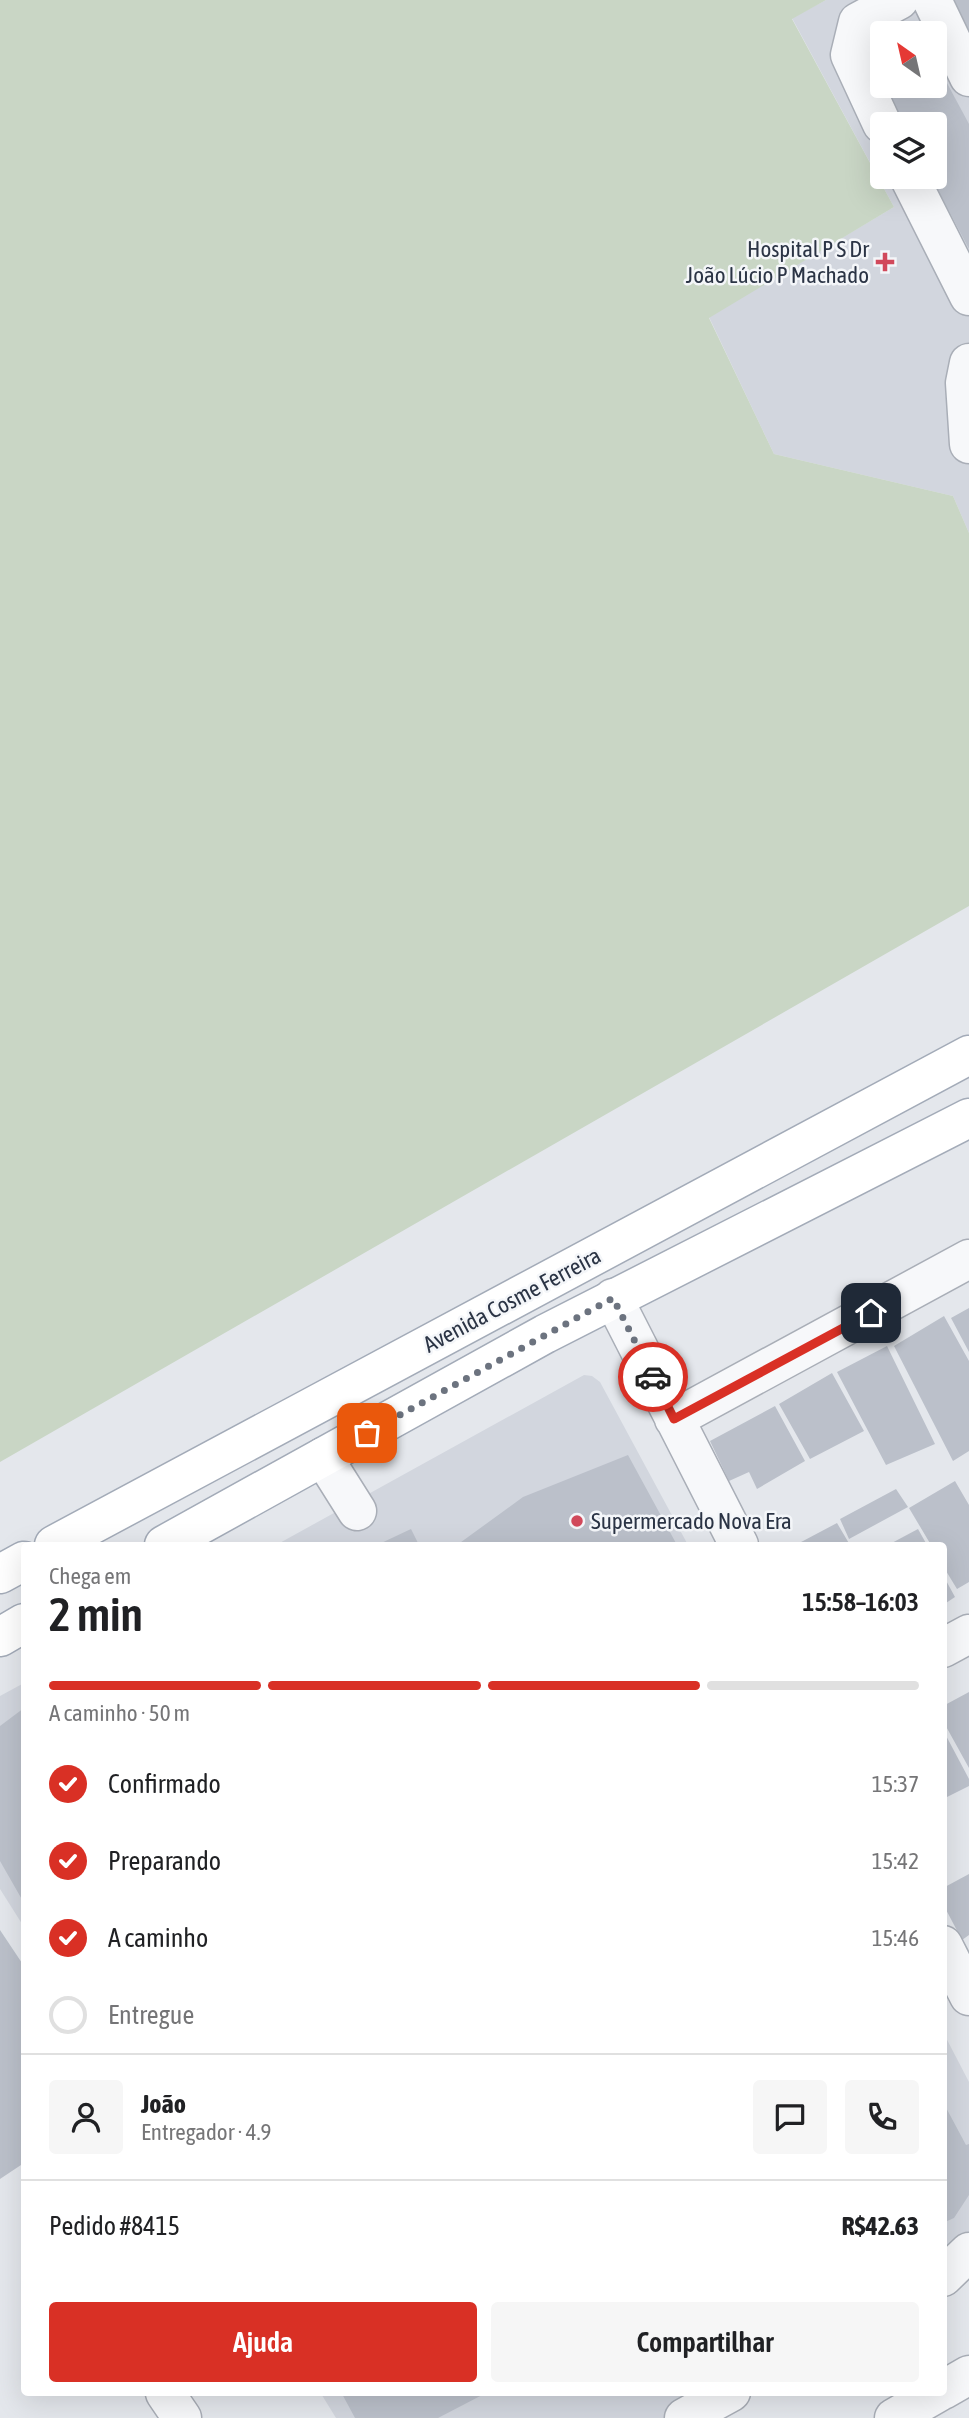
<!DOCTYPE html>
<html lang="pt">
<meta charset="utf-8">
<style>
:root{--surface:#fff;--page:#f6f6f6;--text:#202124;--muted:#757577;--line:#e0e0e0;--accent:#d93025}
body{margin:0;font-family:"Asap Condensed",sans-serif;background:var(--page);color:var(--text);height:100vh;display:flex;flex-direction:column;font-size:26px;white-space:nowrap}
*{box-sizing:border-box;margin:0}
p{font-size:23px;color:var(--muted)}
.icon{flex:none;width:38px;height:38px;fill:none;stroke:currentColor;stroke-width:2;stroke-linecap:round;stroke-linejoin:round}
.map{position:relative;flex:1;overflow:hidden}
.panel{position:absolute;left:21px;top:1542px;width:926px;height:854px;display:flex;flex-direction:column;background:var(--surface);border-radius:7px;box-shadow:0 7px 28px #0002}
.panel>*{flex:none}
.needle{width:46px;rotate:326deg}
.buttons{position:absolute;left:870px;top:21px;display:grid;gap:14px}
.buttons a{display:grid;place-items:center;width:77px;height:77px;border-radius:7px;background:var(--surface);box-shadow:0 7px 28px #0002;font-size:35px}
.pin{position:absolute;display:grid;place-items:center;width:60px;height:60px;color:#fff;margin:-30px;border-radius:14px;box-shadow:0 4px 10px #0006}
.courier{position:absolute;display:grid;place-items:center;width:70px;height:70px;margin:-35px;border:5px solid #d93025;border-radius:50%;background:#fff;color:#222;box-shadow:0 2px 9px #0007}
.summary em{font-style:normal;font-weight:600}
.summary div{display:flex;flex-direction:column-reverse}
.summary{display:flex;align-items:center;justify-content:space-between;height:119px;padding:0 28px}
h1{font-size:46px;font-weight:600;line-height:52px}
.bar{display:grid;grid-template-columns:repeat(4,1fr);gap:10px 7px;align-content:center;height:84px;padding:0 28px}
.bar i{height:9px;border-radius:5px;background:var(--line)}
.bar .active{background:var(--accent)}
.bar p{grid-column:span 4}
.line{display:flex;align-items:center;gap:18px;padding:0 28px;border-top:2px solid var(--line)}
.line div{flex:1}
.round{display:grid;place-items:center;flex:none;width:74px;height:74px;border-radius:7px;background:var(--page)}
ol{padding:0 28px;list-style:none}
li{display:flex;align-items:center;gap:21px;height:77px}
li p{margin-inline-start:auto}
li .icon{padding:7px;border-radius:50%;background:var(--accent);color:#fff;stroke-width:4}
li:last-child{color:var(--muted)}
li i{width:38px;height:38px;border:4px solid var(--line);border-radius:50%}
.primary-button{display:flex;gap:14px;margin-top:auto;padding:14px 28px}
.primary-button a{flex:1;height:80px;border-radius:7px;background:var(--accent);color:#fff;font-size:28px;font-weight:600;line-height:80px;text-align:center}
.primary-button a+a{background:var(--page);color:var(--text)}
.map>svg:first-child{display:block}
.built{fill:#d2d6de;fill-rule:evenodd}
.green{fill:#c9d6c5}
.building{fill:#bbc0ca}
.lines{fill:none;stroke-linecap:round;stroke-linejoin:round}
.minor-casing{stroke:#a9aeb7;stroke-width:41}
.major-casing{stroke:#a3abb8;stroke-width:41}
.minor{stroke:#f7f8fa;stroke-width:38}
.major{stroke:#fff;stroke-width:38}
.done{stroke:#6c737f;stroke-width:7;stroke-dasharray:0 12.6}
.route{stroke:#d93025;stroke-width:9}
.poi-dot{fill:#d1495b;stroke:#f4f6f9;stroke-width:2.5}
.labels{text-anchor:middle;dominant-baseline:central;stroke-width:5;stroke-linejoin:round;paint-order:stroke}
.poi-label{font-size:23px;fill:#2b3445;stroke:#f4f6f9;text-anchor:end}
.street-label{font-size:23px;fill:#2b3445;stroke:#f4f6f9}
</style>
<div class="map">
<svg width="969" height="2418" viewBox="0 0 969 2418">
<rect width="100%" height="100%" fill="#e4e7ec"/>
<path class="built" d="M826,0H969V533L953,496L774,454L709,317L894,207L792,18ZM882,33H934V86H882ZM882,124H934V177H882Z
M584,1375L592,1376L600,1382L688,1545H276Z
M24,1683V1927L0,1889V1696Z
M943,2032L969,2082V2267L943,2283Z
M320,2392H748L700,2418H336Z"/>
<path class="green" d="M0,0H826L792,19L894,207L709,318L774,454L953,496L969,533V906L0,1462Z"/>
<path class="building" d="M953,0H969V31Z
M934,59L969,124V249L931,177H934V124H903L882,86H934Z
M882,62V85L872,67Z
M969,1308V1352L951,1318Z
M944,1316L969,1361V1451L953,1461L894,1346Z
M887,1346L935,1444L886,1465L837,1372Z
M832,1373L864,1431L810,1459L779,1404Z
M775,1406L805,1461L757,1489L749,1472L729,1481L710,1441Z
M628,1455L677,1545H457L523,1497Z
M955,1481L969,1505V1582L957,1589L943,1566V1545H931L909,1508Z
M896,1489L908,1507L849,1539L840,1519Z
M837,1523L850,1545H795L803,1541Z
M411,1529L419,1545H377Z
M918,1529L927,1545H888Z
M943,1575L955,1597L943,1605Z
M969,1692V1768L943,1721V1706Z
M24,1708V1903L0,1861V1726Z
M943,1730L969,1779V1786L943,1799Z
M969,1874V1935L962,1940L943,1904V1888Z
M0,1930L24,1966V2163L0,2179Z
M943,2102L966,2145L969,2144V2195L954,2218L943,2223Z
M341,2392H488L438,2418H355Z"/>
<g class="lines">
<g class="minor-casing">
<path id="minor" d="M932,0L969,77
M882,124L850,55L858,22L899,0
M909,177L969,296
M969,363L965,383L969,444
M613,1298L739,1545
M674,1419L969,1259
M323,1457L357,1511
M943,1648L969,1634
M943,1945L969,1996
M943,2277L969,2252
M943,2390L969,2375
M165,2393L182,2418
M684,2418L731,2392
M894,2418L939,2392"/>
</g>
<g class="major-casing">
<path id="major" d="M54,1545L969,1055
M164,1545L545,1334L969,1118
M0,1574L24,1561
M0,1637L24,1623"/>
</g>
<use href="#minor" class="minor"/>
<use href="#major" class="major"/>
</g>
<g class="lines">
<path class="done" d="M367,1433L613,1298L653,1377"/>
<path class="route" d="M653,1377L674,1419L871,1313"/>
</g>
<g class="poi-dot">
<path d="M881.5 251.5h7v7h7v7h-7v7h-7v-7h-7v-7h7z"/>
<circle cx="577" cy="1521" r="7"/>
</g>
<g class="labels">
<g class="poi-label">
<text x="869" y="249">Hospital P S Dr<tspan x="869" dy="26">João Lúcio P Machado</tspan></text>
<text x="591" y="1521" text-anchor="start">Supermercado Nova Era</text>
</g>
<g class="street-label">
<text transform="translate(512 1300) rotate(-28)">Avenida Cosme Ferreira</text>
</g>
</g>
</svg>
<div class="buttons">
<a><svg class="needle" viewBox="-14 -14 28 28"><path d="M0-13l5 13h-10z" fill="#e53935"/><path d="M0 13l5-13h-10z" fill="#757577"/></svg></a>
<a><svg class="icon" aria-label="layers" viewBox="0 0 24 24"><path d="M12 4l9 5-9 5-9-5zM3 14l9 5 9-5"/></svg></a>
</div>
<div class="pin" style="left:367px;top:1433px;background:#ea580c"><svg class="icon" aria-label="bag" viewBox="0 0 24 24"><path d="M5 8h14l-1 12H6zM9 8a3 3 0 0 1 6 0"/></svg></div>
<div class="pin" style="left:871px;top:1313px;background:#1f2937"><svg class="icon" aria-label="home" viewBox="0 0 24 24"><path d="M3 11l9-7 9 7M6 9v11h12V9"/></svg></div>
<div class="courier" style="left:653px;top:1377px"><svg class="icon" aria-label="car" viewBox="0 0 24 24"><path d="M5 17H2v-5l4-1 3-4h7l3 4 3 1v5h-3M9 17h6M6 11h13"/><circle cx="7" cy="17" r="2"/><circle cx="17" cy="17" r="2"/></svg></div>
<section class="panel">
<div class="summary"><div><h1>2 min</h1><p>Chega em</p></div><em>15:58–16:03</em></div>
<div class="bar"><i class="active"></i><i class="active"></i><i class="active"></i><i></i><p>A caminho · 50 m</p></div>
<ol>
<li><svg class="icon" aria-label="check" viewBox="0 0 24 24"><path d="M5 12l5 5 9-10"/></svg>Confirmado<p>15:37</p></li>
<li><svg class="icon" aria-label="check" viewBox="0 0 24 24"><path d="M5 12l5 5 9-10"/></svg>Preparando<p>15:42</p></li>
<li><svg class="icon" aria-label="check" viewBox="0 0 24 24"><path d="M5 12l5 5 9-10"/></svg>A caminho<p>15:46</p></li>
<li><i></i>Entregue</li>
</ol>
<div class="line" style="height:126px"><a class="round"><svg class="icon" aria-label="person" viewBox="0 0 24 24"><circle cx="12" cy="8" r="4"/><path d="M4 21q1-7 8-7t8 7"/></svg></a><div><b>João</b><p>Entregador · 4.9</p></div><a class="round"><svg class="icon" aria-label="chat" viewBox="0 0 24 24"><path d="M4 5h16v11H9l-5 4z"/></svg></a><a class="round"><svg class="icon" aria-label="phone" viewBox="0 0 24 24"><path d="M5 4h4l2 5-3 2q2 4 5 5l2-3 5 2v4C11 20 4 13 5 4z"/></svg></a></div>
<div class="line" style="height:91px"><div>Pedido #8415</div><b>R$42.63</b></div>
<div class="primary-button"><a>Ajuda</a><a>Compartilhar</a></div>
</section>
</div>
